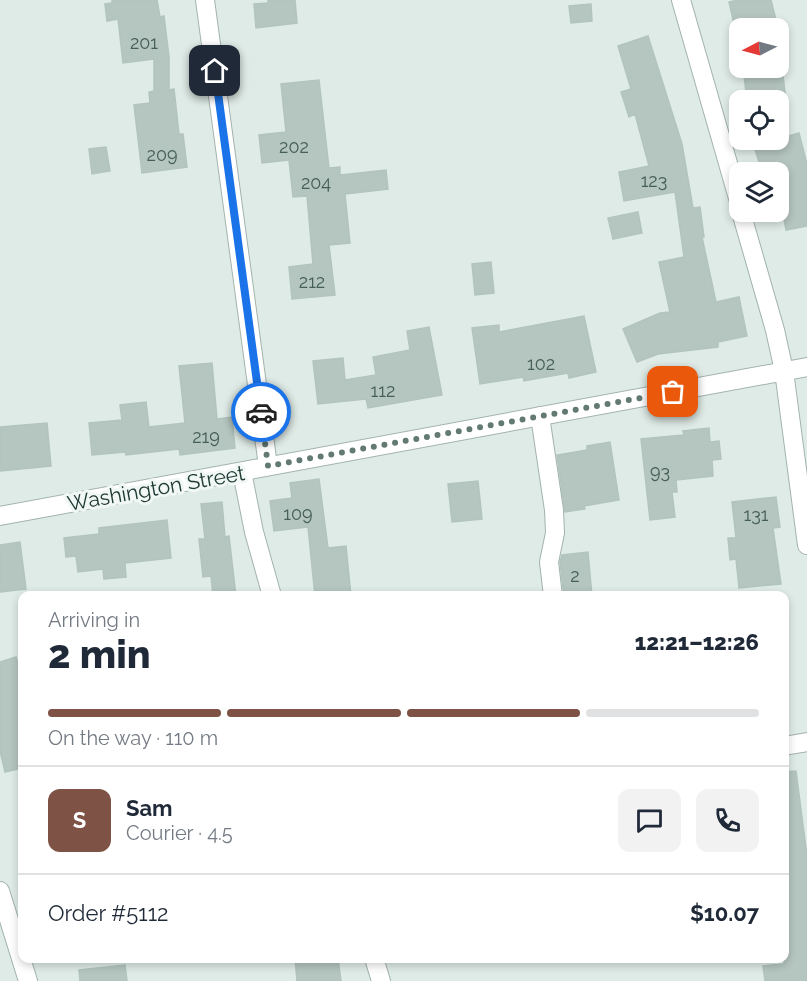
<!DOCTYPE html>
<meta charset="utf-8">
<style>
:root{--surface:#fff;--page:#f2f2f3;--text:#1f2937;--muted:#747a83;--line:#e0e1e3;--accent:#7e5244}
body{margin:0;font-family:Raleway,sans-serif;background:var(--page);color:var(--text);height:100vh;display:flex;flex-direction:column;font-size:22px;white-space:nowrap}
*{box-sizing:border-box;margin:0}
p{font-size:20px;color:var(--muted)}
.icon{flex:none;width:33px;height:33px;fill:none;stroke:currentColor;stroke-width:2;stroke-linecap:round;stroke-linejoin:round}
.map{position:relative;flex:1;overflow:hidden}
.sheet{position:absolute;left:18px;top:591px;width:771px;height:372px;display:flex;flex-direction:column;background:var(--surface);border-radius:12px;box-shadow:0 3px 9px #0003}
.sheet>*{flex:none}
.needle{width:39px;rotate:264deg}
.buttons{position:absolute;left:729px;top:18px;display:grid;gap:12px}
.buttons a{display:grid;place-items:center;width:60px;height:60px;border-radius:12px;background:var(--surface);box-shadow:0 3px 9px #0003;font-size:30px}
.pin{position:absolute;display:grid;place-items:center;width:51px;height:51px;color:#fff;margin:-26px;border-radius:12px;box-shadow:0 3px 9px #0006}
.courier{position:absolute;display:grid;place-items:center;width:60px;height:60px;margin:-30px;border:4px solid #1a73e8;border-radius:50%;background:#fff;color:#222;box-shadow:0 2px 8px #0007}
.head em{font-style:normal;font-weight:800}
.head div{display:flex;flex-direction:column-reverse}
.head{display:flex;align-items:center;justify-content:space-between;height:102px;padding:0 30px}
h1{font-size:39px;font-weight:800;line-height:45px}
.bar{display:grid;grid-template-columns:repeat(4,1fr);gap:9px 6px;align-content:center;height:72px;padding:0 30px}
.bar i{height:8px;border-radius:4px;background:var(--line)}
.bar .on{background:var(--accent)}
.bar p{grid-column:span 4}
.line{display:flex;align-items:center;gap:15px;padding:0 30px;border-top:2px solid var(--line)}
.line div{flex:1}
.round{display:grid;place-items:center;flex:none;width:63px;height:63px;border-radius:12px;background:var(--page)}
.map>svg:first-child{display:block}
.building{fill:#b5c5bf;stroke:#b2c4be;stroke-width:1.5}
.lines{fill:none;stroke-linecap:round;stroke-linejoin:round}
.minor-casing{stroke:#a2b3ad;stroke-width:20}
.minor{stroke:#fff;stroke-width:18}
.done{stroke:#637973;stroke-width:6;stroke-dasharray:0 10.8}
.route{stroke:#1a73e8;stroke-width:8}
.labels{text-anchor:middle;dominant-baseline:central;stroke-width:6;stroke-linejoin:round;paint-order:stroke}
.number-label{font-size:18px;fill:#455e58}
.street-label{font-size:21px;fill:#203b35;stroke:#f0f7f4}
</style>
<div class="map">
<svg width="807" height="981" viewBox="0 0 807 981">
<rect width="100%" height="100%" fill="#dfebe6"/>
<path class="building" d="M112,0H157L160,17L164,16L169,57V90L174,89L179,134H183L187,167L142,173L134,105L150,103L149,92L154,91V59L123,63L118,19L107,21L105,4L112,3Z
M268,0H295L297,23L256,28L254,4L268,3Z
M738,0H771L778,28H735L729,2Z
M591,4L592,21L571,23L569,6Z
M648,36L682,144L693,208L700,207L704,237H702L716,302L739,297L747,336L718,342V347L658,354L637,362L623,329L660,313L670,312L659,262L684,257L675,192L624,201L619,172L649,166L635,114L629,117L621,92L631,89L618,46Z
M743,68H782L786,100H747Z
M319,80L329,168L340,167V175L386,170L388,189L345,194L350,243L329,245L335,295L292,299L289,267L313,264L307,196L293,197L289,160L262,163L259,135L286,132L281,84Z
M799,133L807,164V226L786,230L778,186V172H762L754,146Z
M106,147L110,171L92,174L89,149Z
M638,212L642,233L613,239L608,218Z
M491,262L494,293L475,295L472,264Z
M584,316L596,372L569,378L568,373L524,381L523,377L480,384L472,328L499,325V332Z
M429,327L442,395L368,408L366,399L318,404L313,361L343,358L345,380L376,375L373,357L410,350L407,331Z
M212,363L217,419L232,417L235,448L180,455L179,449L126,455L125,452L92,455L89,423L122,420L120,405L146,402L149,427L185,423L179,366Z
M47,423L51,466L0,471V427Z
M709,428L710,442L719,441L721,459L712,460L713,476L676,480L677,492H672L675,517L650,520L641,439L684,435L683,431Z
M610,442L619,500L584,506L585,509L565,512L557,455L587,450V446Z
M319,479L328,548L346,546L351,596H315L308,527L274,531L270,501L292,498L290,483Z
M478,481L482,519L452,522L448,484Z
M776,497L780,527L773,528L781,584L739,588L736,559L730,560L728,538H736L732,502Z
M222,502L225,537L229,536L236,596H213L211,576L203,577L199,539H205L201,504Z
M167,520L171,558L125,563L126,577L104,579L103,569L78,572L76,556L66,557L64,538L99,534V528Z
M20,542L26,589L0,592V545Z
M588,552L592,596H564L560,562L562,555Z
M16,657L22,676V768L5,772L0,751V662Z
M796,771L807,856V981H765L763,966L784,964V772Z
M295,958H338L341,981H297Z
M125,965L127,981H80L79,970Z"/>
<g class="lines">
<g class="minor-casing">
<path id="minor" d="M205,0L268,466
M681,0L740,205
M741,212L775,330L784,371L807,545
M540,416L554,510L555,533L549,562L553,596
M242,472L254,532L272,596
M0,516L807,367
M784,746L807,742
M0,891L28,981
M374,958L381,981"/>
</g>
<use href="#minor" class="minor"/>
</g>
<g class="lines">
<path class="done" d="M261,412L268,466L673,392"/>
<path class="route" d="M215,71L261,412"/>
</g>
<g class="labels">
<g class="number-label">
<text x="144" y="42">201</text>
<text x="294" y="146">202</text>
<text x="162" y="154">209</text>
<text x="654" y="180">123</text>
<text x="316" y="182">204</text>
<text x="312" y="281">212</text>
<text x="541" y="363">102</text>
<text x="383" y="390">112</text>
<text x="206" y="436">219</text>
<text x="660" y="471">93</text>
<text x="298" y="513">109</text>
<text x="756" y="514">131</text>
<text x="575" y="575">2</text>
</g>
<g class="street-label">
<text transform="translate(156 488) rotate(-10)">Washington Street</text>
</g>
</g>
</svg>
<div class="buttons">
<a><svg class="needle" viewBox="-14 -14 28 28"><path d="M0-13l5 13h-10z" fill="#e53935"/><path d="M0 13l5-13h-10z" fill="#747a83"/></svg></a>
<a><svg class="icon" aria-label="locate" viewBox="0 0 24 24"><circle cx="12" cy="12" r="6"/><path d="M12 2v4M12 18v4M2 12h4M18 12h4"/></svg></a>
<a><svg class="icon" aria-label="layers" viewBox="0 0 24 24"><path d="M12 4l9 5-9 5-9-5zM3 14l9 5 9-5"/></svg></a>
</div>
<div class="pin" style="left:673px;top:392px;background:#ea580c"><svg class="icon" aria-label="bag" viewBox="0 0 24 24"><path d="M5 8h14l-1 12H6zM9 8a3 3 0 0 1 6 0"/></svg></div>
<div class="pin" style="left:215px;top:71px;background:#1f2937"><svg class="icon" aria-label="home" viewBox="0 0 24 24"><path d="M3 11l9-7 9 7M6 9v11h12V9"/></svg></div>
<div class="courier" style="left:261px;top:412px"><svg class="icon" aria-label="car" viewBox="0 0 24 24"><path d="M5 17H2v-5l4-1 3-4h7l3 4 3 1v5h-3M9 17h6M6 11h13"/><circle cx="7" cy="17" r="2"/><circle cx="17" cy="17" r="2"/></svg></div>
<section class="sheet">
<div class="head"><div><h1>2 min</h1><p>Arriving in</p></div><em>12:21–12:26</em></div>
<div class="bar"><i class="on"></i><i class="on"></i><i class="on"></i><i></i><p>On the way · 110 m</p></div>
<div class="line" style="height:108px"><b class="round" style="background:var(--accent);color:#fff">S</b><div><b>Sam</b><p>Courier · 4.5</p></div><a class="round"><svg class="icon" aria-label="chat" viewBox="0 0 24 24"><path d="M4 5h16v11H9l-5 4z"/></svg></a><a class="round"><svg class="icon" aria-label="phone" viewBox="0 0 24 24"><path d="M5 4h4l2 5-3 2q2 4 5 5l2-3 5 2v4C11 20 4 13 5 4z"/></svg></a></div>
<div class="line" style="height:78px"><div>Order #5112</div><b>$10.07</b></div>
</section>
</div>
